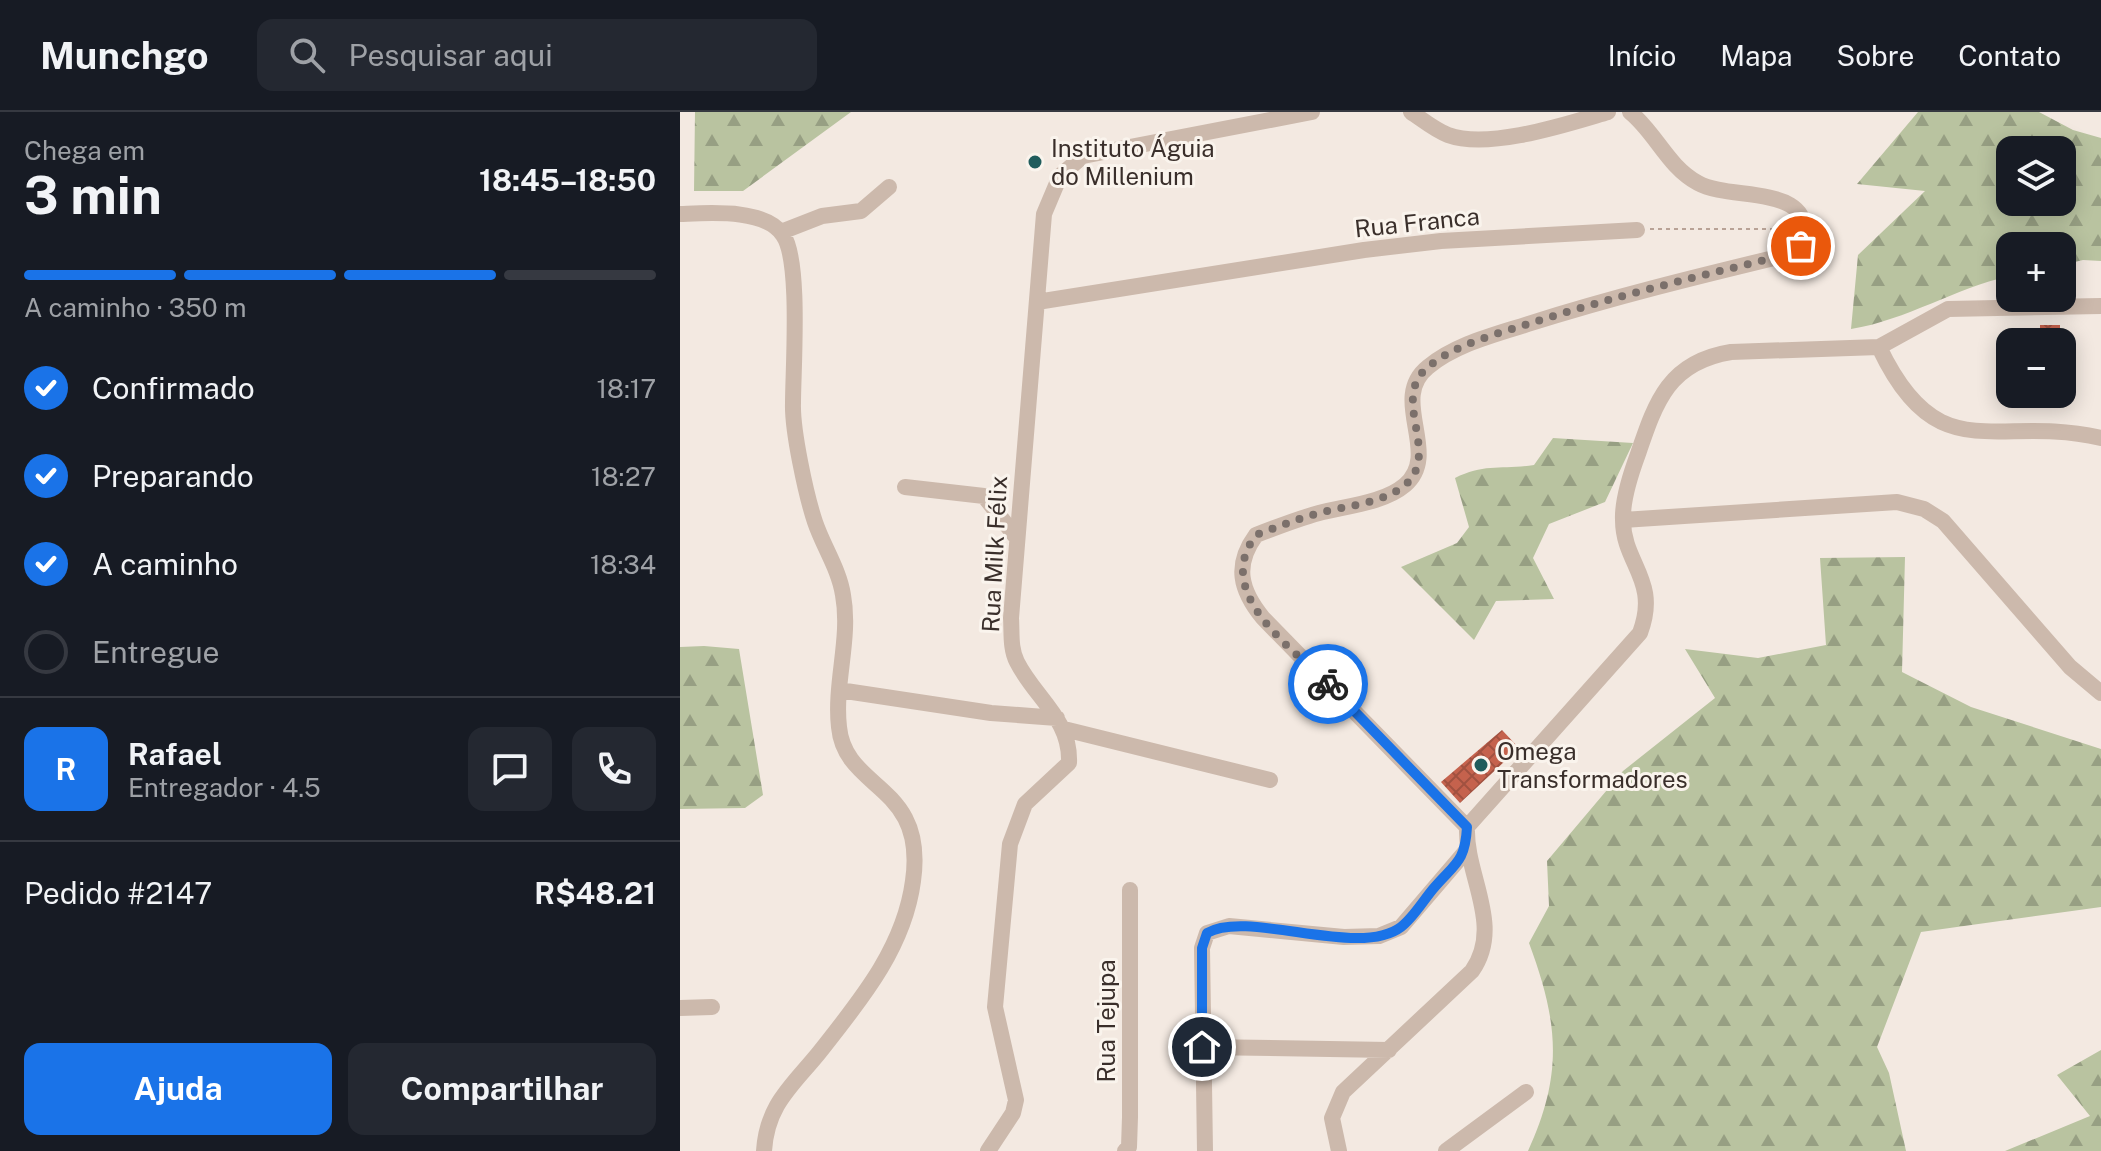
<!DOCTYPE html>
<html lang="pt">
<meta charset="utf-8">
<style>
:root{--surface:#171b24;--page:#242831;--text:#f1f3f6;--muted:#9ea1a6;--line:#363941;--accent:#1a73e8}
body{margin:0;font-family:"Public Sans",sans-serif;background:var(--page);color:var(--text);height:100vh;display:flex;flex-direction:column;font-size:30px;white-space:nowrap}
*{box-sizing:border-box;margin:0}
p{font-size:26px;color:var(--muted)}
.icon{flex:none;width:44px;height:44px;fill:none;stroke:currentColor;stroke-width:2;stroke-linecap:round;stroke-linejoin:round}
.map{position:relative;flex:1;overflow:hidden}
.panel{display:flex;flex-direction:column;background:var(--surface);width:680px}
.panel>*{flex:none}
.buttons{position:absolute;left:1316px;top:24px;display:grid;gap:16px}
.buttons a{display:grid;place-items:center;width:80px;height:80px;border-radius:16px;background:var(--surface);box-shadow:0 4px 20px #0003;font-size:40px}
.pin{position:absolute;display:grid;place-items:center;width:68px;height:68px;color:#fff;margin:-34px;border:4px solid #fff;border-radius:50%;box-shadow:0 2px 8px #0007}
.courier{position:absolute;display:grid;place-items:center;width:80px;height:80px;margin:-40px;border:6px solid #1a73e8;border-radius:50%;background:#fff;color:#222;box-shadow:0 2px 10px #0007}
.overview em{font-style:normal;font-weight:700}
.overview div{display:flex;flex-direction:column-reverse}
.overview{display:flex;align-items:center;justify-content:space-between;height:136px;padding:0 24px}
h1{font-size:52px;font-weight:700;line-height:60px}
.bar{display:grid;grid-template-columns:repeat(4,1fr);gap:12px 8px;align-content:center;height:96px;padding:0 24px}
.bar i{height:10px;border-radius:6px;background:var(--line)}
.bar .current{background:var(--accent)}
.bar p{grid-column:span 4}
.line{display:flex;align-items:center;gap:20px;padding:0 24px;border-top:2px solid var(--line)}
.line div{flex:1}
.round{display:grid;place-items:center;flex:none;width:84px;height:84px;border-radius:16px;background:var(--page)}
ol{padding:0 24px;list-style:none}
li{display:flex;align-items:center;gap:24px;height:88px}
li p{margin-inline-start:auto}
li .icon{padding:8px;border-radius:50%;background:var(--accent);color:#fff;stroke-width:4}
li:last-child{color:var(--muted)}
li i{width:44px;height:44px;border:4px solid var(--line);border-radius:50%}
.action{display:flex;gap:16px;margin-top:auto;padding:16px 24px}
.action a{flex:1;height:92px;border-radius:16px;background:var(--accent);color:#fff;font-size:32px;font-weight:700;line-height:92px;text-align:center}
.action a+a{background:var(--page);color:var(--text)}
header{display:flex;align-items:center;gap:48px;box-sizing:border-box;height:112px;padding:0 40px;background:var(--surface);border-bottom:2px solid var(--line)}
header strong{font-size:38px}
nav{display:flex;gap:44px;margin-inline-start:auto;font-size:28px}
.search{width:560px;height:72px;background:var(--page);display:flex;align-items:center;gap:20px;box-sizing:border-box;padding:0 28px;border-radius:16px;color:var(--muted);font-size:30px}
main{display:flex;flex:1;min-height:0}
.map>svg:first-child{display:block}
.forest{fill:url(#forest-firs);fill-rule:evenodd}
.building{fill:url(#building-cross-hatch)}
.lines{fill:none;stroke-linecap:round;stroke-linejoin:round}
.path{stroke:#b8a296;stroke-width:2;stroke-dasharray:4 4;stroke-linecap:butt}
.minor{stroke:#ccb9ac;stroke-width:16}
.done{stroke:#7b706b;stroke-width:8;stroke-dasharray:0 14.4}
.route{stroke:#1a73e8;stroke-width:10}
.poi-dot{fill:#205c5c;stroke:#faf4ed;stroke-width:3}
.labels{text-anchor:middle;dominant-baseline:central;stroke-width:6;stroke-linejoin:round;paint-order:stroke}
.poi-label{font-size:24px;fill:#3a2f2b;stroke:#faf4ed;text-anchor:start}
.street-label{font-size:24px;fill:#3a2f2b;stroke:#faf4ed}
</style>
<header>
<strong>Munchgo</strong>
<div class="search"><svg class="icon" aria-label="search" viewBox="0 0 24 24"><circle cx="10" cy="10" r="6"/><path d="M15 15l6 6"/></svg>Pesquisar aqui</div>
<nav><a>Início</a><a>Mapa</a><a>Sobre</a><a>Contato</a></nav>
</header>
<main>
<section class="panel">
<div class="overview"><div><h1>3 min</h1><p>Chega em</p></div><em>18:45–18:50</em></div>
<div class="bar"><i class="current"></i><i class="current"></i><i class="current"></i><i></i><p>A caminho · 350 m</p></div>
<ol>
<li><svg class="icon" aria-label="check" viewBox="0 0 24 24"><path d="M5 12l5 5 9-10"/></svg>Confirmado<p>18:17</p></li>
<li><svg class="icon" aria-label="check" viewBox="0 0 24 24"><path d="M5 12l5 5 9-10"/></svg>Preparando<p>18:27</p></li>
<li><svg class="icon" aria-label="check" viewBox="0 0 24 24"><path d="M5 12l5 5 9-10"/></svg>A caminho<p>18:34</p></li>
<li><i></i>Entregue</li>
</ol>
<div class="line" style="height:144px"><b class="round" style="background:var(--accent);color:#fff">R</b><div><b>Rafael</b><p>Entregador · 4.5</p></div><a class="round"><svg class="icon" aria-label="chat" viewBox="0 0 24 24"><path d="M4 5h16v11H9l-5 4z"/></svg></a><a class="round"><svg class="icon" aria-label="phone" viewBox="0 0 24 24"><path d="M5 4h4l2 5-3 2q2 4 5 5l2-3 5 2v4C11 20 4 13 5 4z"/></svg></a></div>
<div class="line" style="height:104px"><div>Pedido #2147</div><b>R$48.21</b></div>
<div class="action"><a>Ajuda</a><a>Compartilhar</a></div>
</section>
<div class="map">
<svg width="1421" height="1039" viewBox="0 0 1421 1039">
<defs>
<pattern id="forest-firs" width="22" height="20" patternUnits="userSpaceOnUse" patternTransform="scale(2)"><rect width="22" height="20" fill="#b9c3a0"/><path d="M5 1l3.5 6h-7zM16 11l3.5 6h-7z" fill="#979f83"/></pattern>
<pattern id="building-cross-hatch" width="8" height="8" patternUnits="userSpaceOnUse" patternTransform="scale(2)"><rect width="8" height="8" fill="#c5624d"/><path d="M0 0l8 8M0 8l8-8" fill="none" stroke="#a15140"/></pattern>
</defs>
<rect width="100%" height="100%" fill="#f3e9e1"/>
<path class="forest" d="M15,0H171L63,79H14Z
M1238,0H1359L1393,18L1421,26V149L1403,148L1382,153V134H1330V164C1275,176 1227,208 1171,217L1178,143L1245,79L1177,72ZM1330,38H1382V90H1330Z
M873,326L953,331L925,390L869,412L853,446L874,487L816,489L794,528L721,455L777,431L789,415L775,366C805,351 821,358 854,353Z
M1225,445L1222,560L1291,595L1421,637V795L1241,820L1197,935L1209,961L1226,1039H848C884,961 878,909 849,831L869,794L867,749L943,659L1035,586L1005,537L1078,546L1146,533L1140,446Z
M24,534L59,537L83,683L65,696L0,697V535Z
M1421,938V1039H1325L1410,1004L1377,963Z"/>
<path class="building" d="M1360,213H1380V230H1360Z
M822,618L839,636L780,691L761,670Z"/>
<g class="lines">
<path class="path" d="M970,117H1108"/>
<path class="minor" d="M731,0C743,8 755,18 768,23C809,38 887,12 928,0
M0,102C28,101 85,96 103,123C121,148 113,257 113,291C112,318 126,383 135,410C143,434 159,457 163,483C171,526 154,571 159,615C165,679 247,671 233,769C224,837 179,890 138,942C111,975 87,993 84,1039
M101,120L142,104L181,99L209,75
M357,190L684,138L761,129L957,118
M1199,235C1259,361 1315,301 1421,326
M225,375L304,384L336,425
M943,408L1217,390L1244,397L1263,409L1390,555L1421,581
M159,578L311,601L377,606
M384,617L590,668
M787,715L583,506C560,478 554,453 576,423C597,415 617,407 639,401C666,394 704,391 725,373C762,341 708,287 748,255C776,232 814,223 848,212C933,185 1019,164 1106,143L1121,134C1141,70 1052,90 1018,71C987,54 976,21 950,0
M0,896L32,895
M522,935L709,938
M308,1039L333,1001L336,988L315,895L330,732L345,692L389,651C391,607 355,586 337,550C330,537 332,520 331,506L364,102L380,64L403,44L632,0
M445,1039L449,1035L450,1005V778
M525,1039L522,836L527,821L549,814L664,825L699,824L721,815L786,739
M659,1039L652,1006L663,980L792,859C824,813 785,764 787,715L960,521C980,468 943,452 943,408C942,387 951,361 958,342C976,289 989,250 1051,240L1199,235L1268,197L1421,194
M766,1039L846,980"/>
</g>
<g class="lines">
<path class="done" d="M648,572C610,534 532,481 576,423C597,415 617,407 639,401C666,394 704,391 725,373C762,341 709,287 748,255C776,232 814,223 848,212C932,185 1019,164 1106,143L1121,134"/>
<path class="route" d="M522,935V836L527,821C568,797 679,847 721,815C733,806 743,789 753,777C775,751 785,751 787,715L648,572"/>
</g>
<g class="poi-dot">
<circle cx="355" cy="50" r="8"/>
<circle cx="801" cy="653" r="8"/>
</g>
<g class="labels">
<g class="poi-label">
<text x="371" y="36">Instituto Águia<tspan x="371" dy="28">do Millenium</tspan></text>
<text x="817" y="639">Omega<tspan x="817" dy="28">Transformadores</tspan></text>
</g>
<g class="street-label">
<text transform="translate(737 110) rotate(-6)">Rua Franca</text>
<text transform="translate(314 442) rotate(-87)">Rua Milk Félix</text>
<text transform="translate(426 909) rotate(-90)">Rua Tejupa</text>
</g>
</g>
</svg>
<div class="buttons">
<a><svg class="icon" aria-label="layers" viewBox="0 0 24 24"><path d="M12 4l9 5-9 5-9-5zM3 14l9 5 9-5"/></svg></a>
<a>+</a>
<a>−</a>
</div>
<div class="pin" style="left:1121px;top:134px;background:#ea580c"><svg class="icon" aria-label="bag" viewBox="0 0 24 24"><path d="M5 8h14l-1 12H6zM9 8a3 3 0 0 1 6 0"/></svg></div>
<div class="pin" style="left:522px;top:935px;background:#1f2937"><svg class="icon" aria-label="home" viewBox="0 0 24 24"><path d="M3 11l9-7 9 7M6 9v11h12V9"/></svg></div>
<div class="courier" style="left:648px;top:572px"><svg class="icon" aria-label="bike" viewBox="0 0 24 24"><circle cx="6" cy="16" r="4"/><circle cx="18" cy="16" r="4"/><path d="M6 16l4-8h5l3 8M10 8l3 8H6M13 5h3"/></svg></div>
</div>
</main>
